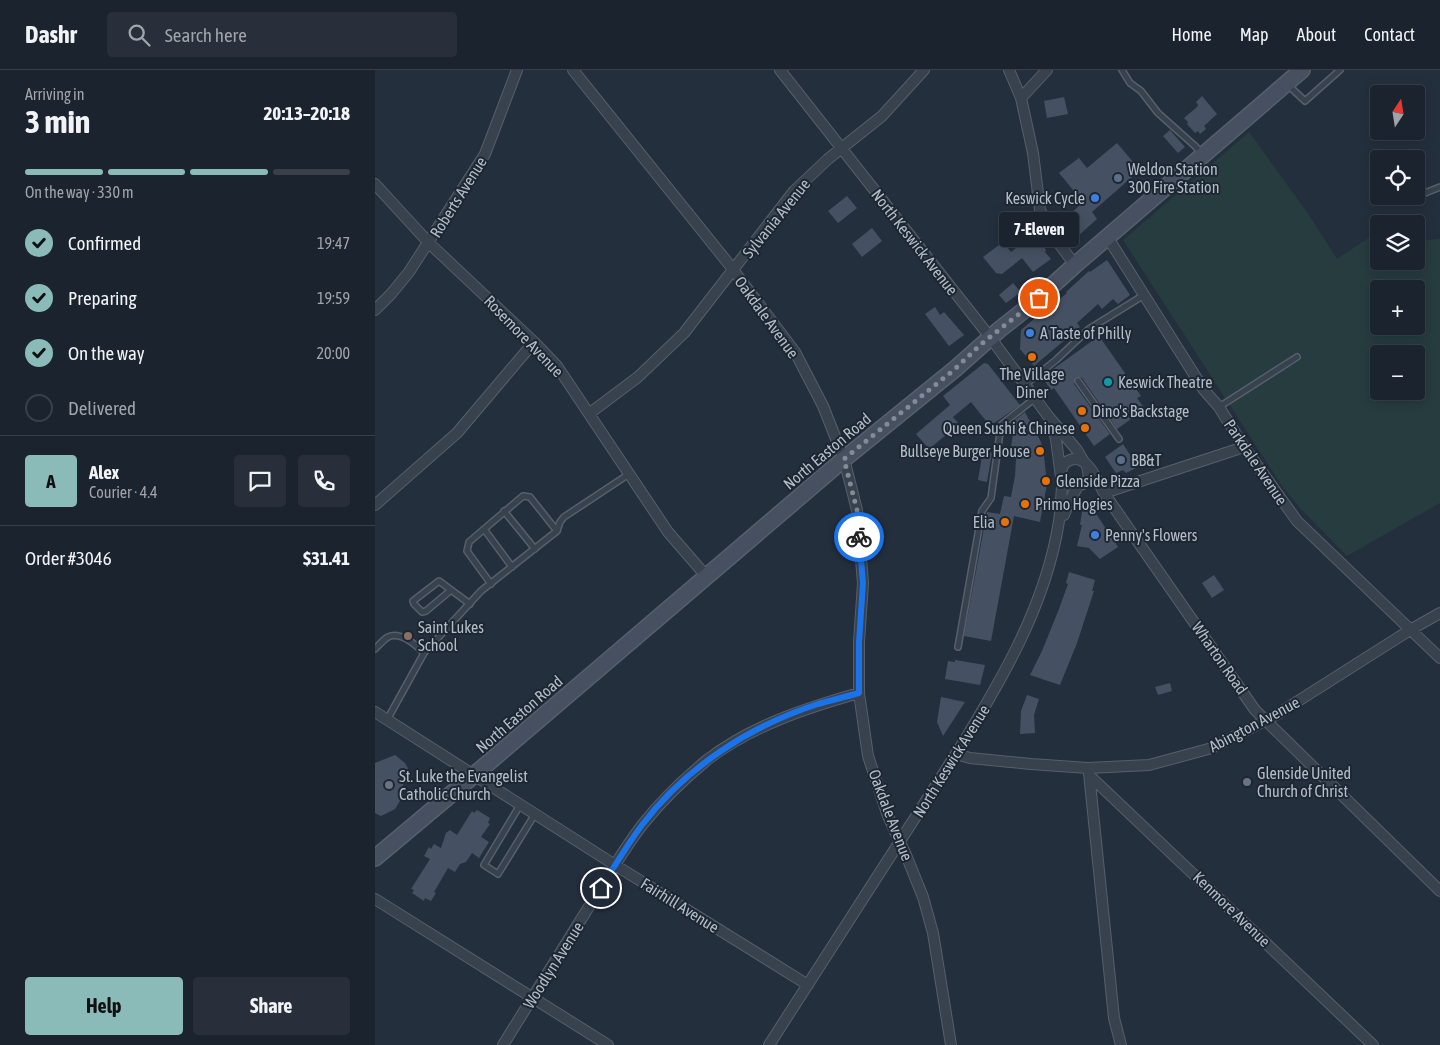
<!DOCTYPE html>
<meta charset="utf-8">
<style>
:root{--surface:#1b232e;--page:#282f3a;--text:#f1f3f6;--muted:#a0a4aa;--line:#39404a;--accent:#8bbbb9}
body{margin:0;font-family:"Asap Condensed",sans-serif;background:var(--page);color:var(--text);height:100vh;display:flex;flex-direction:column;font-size:19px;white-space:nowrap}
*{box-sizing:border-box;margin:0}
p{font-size:16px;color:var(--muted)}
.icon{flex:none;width:28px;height:28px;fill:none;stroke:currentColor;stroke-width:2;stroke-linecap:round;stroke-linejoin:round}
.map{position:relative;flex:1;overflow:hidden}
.side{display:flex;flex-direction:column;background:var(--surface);width:375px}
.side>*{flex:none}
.needle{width:32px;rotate:12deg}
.tools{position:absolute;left:995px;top:15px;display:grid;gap:10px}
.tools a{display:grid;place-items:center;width:55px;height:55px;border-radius:5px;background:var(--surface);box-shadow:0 2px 12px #0003,0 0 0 1px var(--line);font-size:25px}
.pin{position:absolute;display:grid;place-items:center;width:42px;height:42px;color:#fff;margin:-21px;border:2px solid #fff;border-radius:50%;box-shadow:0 1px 5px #0007}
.courier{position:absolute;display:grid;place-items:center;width:50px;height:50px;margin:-25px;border:4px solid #1a73e8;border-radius:50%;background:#fff;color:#222;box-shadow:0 1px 6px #0007}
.bubble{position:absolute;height:35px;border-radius:5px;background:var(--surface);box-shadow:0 2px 12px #0003,0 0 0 1px var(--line);font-size:16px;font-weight:700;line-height:35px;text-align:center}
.headline em{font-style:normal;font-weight:700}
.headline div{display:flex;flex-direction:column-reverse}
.headline{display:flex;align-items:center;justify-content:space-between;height:85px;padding:0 25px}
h1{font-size:32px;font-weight:700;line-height:38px}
.bar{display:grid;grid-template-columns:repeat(4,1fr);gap:8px 5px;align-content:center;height:60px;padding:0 25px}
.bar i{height:6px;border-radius:4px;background:var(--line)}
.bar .on{background:var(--accent)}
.bar p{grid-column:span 4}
.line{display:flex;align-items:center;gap:12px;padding:0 25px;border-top:1px solid var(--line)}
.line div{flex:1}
.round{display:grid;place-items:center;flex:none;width:52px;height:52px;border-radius:5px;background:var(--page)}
ol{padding:0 25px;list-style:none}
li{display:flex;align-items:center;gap:15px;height:55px}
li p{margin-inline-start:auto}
li .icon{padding:5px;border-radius:50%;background:var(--accent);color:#111;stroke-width:4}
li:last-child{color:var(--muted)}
li i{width:28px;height:28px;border:2px solid var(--line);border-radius:50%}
.primary-button{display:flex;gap:10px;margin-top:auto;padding:10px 25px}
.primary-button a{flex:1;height:58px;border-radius:5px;background:var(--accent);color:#111;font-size:20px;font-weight:700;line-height:58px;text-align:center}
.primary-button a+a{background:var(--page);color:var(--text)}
header{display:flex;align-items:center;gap:30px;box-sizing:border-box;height:70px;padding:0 25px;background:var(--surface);border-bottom:1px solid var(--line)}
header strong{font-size:24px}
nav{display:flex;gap:28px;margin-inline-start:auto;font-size:18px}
.search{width:350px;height:45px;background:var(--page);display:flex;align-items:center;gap:12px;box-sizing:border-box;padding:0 18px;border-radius:5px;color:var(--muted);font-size:19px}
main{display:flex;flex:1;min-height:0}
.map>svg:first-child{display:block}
.green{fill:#263c3f;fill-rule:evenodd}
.building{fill:#455162}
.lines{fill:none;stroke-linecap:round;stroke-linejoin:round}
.service-casing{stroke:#565f6c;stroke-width:8}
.minor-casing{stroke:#565f6c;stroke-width:12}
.secondary-casing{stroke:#565f6c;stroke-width:18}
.service{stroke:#38414e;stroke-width:5}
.minor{stroke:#38414e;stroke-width:10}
.secondary{stroke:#465061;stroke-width:15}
.done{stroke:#828b98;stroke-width:5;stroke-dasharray:0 9}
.route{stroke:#1a73e8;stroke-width:6}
.service-dot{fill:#5c6f8a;stroke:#1d2633;stroke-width:2}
.shop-dot{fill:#3f7fe0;stroke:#1d2633;stroke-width:2}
.food-dot{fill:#e8710a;stroke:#1d2633;stroke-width:2}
.culture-dot{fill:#0f9aa8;stroke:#1d2633;stroke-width:2}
.education-dot{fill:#8d6e63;stroke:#1d2633;stroke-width:2}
.worship-dot{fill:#6b7280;stroke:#1d2633;stroke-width:2}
.labels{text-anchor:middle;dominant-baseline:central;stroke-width:4;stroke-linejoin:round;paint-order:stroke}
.poi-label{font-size:16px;fill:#b4bcc9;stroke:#1d2633;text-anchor:start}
.street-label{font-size:16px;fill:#b4bcc9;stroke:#1d2633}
</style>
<header>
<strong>Dashr</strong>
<div class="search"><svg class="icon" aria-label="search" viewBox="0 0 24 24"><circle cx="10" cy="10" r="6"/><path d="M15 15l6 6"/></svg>Search here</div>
<nav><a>Home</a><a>Map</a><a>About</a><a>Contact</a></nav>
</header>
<main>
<section class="side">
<div class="headline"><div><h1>3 min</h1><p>Arriving in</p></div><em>20:13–20:18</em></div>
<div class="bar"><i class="on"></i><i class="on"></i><i class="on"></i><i></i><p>On the way · 330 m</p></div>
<ol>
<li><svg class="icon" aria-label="check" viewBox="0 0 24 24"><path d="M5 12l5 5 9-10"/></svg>Confirmed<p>19:47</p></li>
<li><svg class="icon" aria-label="check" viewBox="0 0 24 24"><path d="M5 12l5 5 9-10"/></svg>Preparing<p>19:59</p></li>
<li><svg class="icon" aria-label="check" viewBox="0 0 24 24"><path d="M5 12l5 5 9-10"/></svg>On the way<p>20:00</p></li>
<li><i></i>Delivered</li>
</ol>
<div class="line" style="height:90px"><b class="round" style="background:var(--accent);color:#111">A</b><div><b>Alex</b><p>Courier · 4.4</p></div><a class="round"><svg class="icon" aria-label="chat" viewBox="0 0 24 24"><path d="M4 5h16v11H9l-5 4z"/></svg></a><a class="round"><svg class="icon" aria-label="phone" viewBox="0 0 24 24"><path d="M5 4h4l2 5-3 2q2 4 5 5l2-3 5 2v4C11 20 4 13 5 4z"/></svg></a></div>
<div class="line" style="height:65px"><div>Order #3046</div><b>$31.41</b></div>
<div class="primary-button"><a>Help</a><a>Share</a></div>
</section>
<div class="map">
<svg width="1065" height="975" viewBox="0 0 1065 975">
<rect width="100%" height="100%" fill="#242f3e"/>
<path class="green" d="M874,62L932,142L962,189L1004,161V191H1041V171L1065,169V433L972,486L926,439L909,419L748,170ZM1004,219H1041V256H1004ZM1004,284H1041V321H1004Z"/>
<path class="building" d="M827,26L842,44L829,56L831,59L825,64L823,61L820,63L812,54L813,52L809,48L822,37L823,35L821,32Z
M689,27L693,44L672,48L669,31Z
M795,60L810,77L803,83L788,66Z
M742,73L765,100L717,142L722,149L703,166L689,150L708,132L684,103L704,88L712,98Z
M472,126L482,138L463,153L453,141Z
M652,155L671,180L670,182L676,189L658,202L647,188L627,204L621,203L608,187L628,172L636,182L650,171L642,162Z
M497,158L507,171L487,187L477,174Z
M732,190L755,225L743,234L738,229L727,239L723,234L702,253L705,257L659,296L645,279L646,260L674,236L675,237L692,223L691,222L714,201L715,202Z
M638,213L646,222L631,233L624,225Z
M560,237L565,245L569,242L589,265L574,276L550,244Z
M724,266L766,326L762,328L770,339L742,359L707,308L703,307L700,308L699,314L735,364L719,376L679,318L676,320L667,307Z
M609,293L613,294L645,335L615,356L596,332L578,347L584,354L554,379L541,364L575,335L568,326Z
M650,342L666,372L669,386L672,414L665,452L639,446L616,571L589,566L612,442L625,444L629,426L636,427L640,406L641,389H639V386H637L639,378L636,377L639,357L636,353Z
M748,374L763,397L751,403L748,400L741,403L730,387Z
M608,381L617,383L612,412L603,410Z
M712,438L718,439L743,477L725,489L714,478L702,476L707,455H705L707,442Z
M694,502L720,510L717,521H719L702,573L685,615L655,605L667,581L684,539L693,514L691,513Z
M839,505L849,520L837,528L827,513Z
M580,590L610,595L605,615L570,609L573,591L580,592Z
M795,613L797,621L783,625L780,617Z
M652,625L664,629L659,645L660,663L645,664L646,641Z
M566,627L590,632L568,666L562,652Z
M20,685L30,693L35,702L26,719L28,726L20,739L6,746L0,743V693Z
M102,740L115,748L113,753L115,754L106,767L114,772L104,788L97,783L91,792L85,794L80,802L73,798L59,822L61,823L56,831L50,828L49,831L37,823L39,820L36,819L55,789L49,786L54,777L56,779L59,774L66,778L71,763L75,760L82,765L97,741L99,743Z"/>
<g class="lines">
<g class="service-casing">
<path id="service" d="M747,0L755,13L766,21L783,43L820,76L827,84
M913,15L930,31L965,0
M1045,125L1065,117
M703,311L744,369
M651,314L681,290L714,259L769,225
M844,337L922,287
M129,441L160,479
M109,459L137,497
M116,514L92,481L94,472L148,426L155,427L182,461
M76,520L51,541L47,542L39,534L38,531L64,511L95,534
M583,577L607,441L616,428L626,355L660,328
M0,579C4,575 8,570 13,567C25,561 41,575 49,583
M12,650L49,583L106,521L182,461L185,452L189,447L254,404
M145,735L109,795L123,804L160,744"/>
</g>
<g class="minor-casing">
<path id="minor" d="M198,0L353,193L420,282L448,336L469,389L482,440L488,513L484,572V623L493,686L513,746L531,785L548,827L558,863L576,975
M405,0L615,267L673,346L702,380L709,392
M634,0L646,28L658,83L665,140L679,167L700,195
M646,28L672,0
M0,114L54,173L159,272L182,296L293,462L332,507
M733,168L829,320L844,337L869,377L922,451L1065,588
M0,240L16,224L34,202L110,84L142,0
M215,343L263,307L309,263L419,121L453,89L507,46L549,0
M675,350L681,369L686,407L691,414L699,417L708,414L714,407L712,396
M686,402C687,396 689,392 695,390C712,383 723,412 729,423L880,640L1065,821
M729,423L869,377
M0,435L82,363L159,272
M689,445L696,428L703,416
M0,642L240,795L433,915
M581,684L595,688L656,694L713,698L774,695L837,678L901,645L1035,560L1065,543
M714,703L739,948L746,975
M714,705L998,975
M0,829L233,975
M128,975C155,931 183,887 210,843C229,814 246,782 268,754C287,730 309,709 332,690C376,656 431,638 484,623
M394,975L581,684C625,613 671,536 684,451C686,438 686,423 688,409"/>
</g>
<g class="secondary-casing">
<path id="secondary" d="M0,788L99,705L469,389L580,299L624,260L657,234L700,195L927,0"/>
</g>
<use href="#service" class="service"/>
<use href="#minor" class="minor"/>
<use href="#secondary" class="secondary"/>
</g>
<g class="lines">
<path class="done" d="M484,467L482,440L469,389L580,299L605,275L664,228"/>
<path class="route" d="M226,818C239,797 252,775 267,755C311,697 375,656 443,634C457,630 470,627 484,623V572L488,513L484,467"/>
</g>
<g class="service-dot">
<circle cx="743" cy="108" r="5"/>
<circle cx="746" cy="390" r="5"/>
</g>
<g class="shop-dot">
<circle cx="720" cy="128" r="5"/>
<circle cx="655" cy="263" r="5"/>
<circle cx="720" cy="465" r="5"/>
</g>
<g class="food-dot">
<circle cx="657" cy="287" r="5"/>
<circle cx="707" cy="341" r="5"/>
<circle cx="710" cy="358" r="5"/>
<circle cx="665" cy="381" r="5"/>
<circle cx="671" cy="411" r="5"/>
<circle cx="650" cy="434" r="5"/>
<circle cx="630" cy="452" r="5"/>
</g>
<circle class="culture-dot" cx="733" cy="312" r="5"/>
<circle class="education-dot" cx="33" cy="566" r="5"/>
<g class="worship-dot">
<circle cx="872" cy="712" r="5"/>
<circle cx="14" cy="715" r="5"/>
</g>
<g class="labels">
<g class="poi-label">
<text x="753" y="99">Weldon Station<tspan x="753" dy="18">300 Fire Station</tspan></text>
<text x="710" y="128" text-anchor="end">Keswick Cycle</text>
<text x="665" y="263">A Taste of Philly</text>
<text x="657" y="304" text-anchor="middle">The Village<tspan x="657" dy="18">Diner</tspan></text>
<text x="743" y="312">Keswick Theatre</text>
<text x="717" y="341">Dino's Backstage</text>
<text x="700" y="358" text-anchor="end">Queen Sushi &amp; Chinese</text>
<text x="655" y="381" text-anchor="end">Bullseye Burger House</text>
<text x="756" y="390">BB&amp;T</text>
<text x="681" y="411">Glenside Pizza</text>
<text x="660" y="434">Primo Hogies</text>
<text x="620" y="452" text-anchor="end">Elia</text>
<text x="730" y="465">Penny's Flowers</text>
<text x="43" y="557">Saint Lukes<tspan x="43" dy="18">School</tspan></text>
<text x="882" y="703">Glenside United<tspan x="882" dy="18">Church of Christ</tspan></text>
<text x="24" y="706">St. Luke the Evangelist<tspan x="24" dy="18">Catholic Church</tspan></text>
</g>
<g class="street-label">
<text transform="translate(83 127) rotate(-58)">Roberts Avenue</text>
<text transform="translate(401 148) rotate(-51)">Sylvania Avenue</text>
<text transform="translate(540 172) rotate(52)">North Keswick Avenue</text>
<text transform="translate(392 247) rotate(54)">Oakdale Avenue</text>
<text transform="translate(149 266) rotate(46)">Rosemore Avenue</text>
<text transform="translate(452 381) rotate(-40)">North Easton Road</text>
<text transform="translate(881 392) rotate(56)">Parkdale Avenue</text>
<text transform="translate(845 588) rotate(55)">Wharton Road</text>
<text transform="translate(144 644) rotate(-41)">North Easton Road</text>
<text transform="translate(879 654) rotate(-28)">Abington Avenue</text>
<text transform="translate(576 691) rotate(-58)">North Keswick Avenue</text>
<text transform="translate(516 745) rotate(69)">Oakdale Avenue</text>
<text transform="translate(305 835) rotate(32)">Fairhill Avenue</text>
<text transform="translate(857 839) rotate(44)">Kenmore Avenue</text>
<text transform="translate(178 895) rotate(-58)">Woodlyn Avenue</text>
</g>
</g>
</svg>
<div class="tools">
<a><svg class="needle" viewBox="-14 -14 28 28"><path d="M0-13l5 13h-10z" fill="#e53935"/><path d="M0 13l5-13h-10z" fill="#a0a4aa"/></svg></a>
<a><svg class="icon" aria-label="locate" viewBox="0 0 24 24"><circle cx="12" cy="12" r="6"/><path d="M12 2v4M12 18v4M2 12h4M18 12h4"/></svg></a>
<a><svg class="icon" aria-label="layers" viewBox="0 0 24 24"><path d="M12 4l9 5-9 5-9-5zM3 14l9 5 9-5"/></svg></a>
<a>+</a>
<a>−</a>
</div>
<div class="pin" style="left:664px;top:228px;background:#ea580c"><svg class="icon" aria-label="bag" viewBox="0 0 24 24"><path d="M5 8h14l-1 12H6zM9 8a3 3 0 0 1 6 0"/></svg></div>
<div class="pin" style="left:226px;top:818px;background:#1f2937"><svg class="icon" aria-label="home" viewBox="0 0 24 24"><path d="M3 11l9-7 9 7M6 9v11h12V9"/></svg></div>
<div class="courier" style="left:484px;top:467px"><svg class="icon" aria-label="bike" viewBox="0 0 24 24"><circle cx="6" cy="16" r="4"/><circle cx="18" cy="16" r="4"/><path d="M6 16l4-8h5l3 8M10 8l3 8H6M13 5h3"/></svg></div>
<div class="bubble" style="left:624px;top:142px;width:80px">7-Eleven</div>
</div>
</main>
